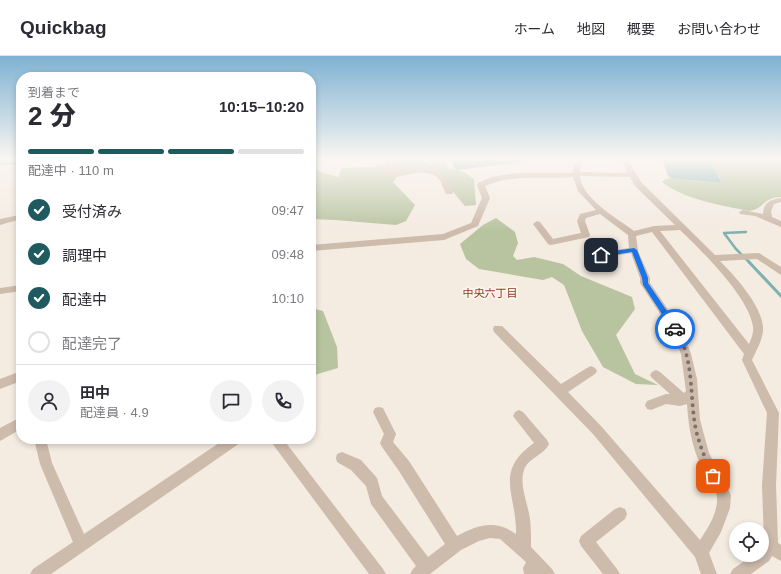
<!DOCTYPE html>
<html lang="ja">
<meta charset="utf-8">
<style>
:root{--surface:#fff;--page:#f2f2f3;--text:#2b2b33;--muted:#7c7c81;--line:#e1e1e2;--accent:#1f5a5e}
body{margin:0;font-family:Arial,"Noto Sans JP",sans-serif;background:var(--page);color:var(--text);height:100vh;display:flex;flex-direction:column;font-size:15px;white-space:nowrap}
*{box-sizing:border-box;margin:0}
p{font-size:13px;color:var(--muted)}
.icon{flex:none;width:22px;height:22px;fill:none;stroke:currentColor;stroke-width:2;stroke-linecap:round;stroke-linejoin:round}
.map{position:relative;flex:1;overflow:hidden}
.sheet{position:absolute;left:16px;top:16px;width:300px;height:372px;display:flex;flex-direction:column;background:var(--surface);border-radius:16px;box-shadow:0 2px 6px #0003}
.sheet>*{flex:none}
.fabs{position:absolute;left:729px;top:466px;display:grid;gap:8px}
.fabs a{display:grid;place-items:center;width:40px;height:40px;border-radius:50%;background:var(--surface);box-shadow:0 2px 6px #0003;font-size:20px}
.pin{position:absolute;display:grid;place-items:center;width:34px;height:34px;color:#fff;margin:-17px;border-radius:8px;box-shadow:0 2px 6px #0006}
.courier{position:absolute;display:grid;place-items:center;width:40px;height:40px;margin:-20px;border:3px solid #1a73e8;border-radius:50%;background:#fff;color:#222;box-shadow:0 1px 5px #0007}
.summary em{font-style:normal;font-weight:800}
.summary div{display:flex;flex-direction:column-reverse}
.summary{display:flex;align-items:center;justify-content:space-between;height:68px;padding:0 12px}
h1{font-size:26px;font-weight:800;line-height:30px}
.bar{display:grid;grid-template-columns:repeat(4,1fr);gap:6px 4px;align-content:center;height:48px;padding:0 12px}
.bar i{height:5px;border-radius:3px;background:var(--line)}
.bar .selected{background:var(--accent)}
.bar p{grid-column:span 4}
.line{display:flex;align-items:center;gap:10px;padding:0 12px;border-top:1px solid var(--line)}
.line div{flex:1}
.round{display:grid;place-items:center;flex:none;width:42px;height:42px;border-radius:21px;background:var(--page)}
ol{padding:0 12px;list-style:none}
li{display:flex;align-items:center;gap:12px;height:44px}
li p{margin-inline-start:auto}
li .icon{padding:4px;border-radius:50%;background:var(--accent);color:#fff;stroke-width:4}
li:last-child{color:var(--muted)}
li i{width:22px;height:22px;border:2px solid var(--line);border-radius:50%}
header{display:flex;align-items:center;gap:24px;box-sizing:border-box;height:56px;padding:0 20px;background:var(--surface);border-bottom:1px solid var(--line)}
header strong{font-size:19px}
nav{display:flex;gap:22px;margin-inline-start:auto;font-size:14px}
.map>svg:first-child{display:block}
.green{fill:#b8c4a0}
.water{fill:#7fb0b2}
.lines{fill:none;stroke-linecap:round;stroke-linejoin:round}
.stream-far1{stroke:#7fb0b2;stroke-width:2.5}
.stream{stroke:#7fb0b2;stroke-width:3}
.minor{fill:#cdbbac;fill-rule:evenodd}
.route{fill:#1a73e8}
.done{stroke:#7c716b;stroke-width:4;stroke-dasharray:0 7.2}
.labels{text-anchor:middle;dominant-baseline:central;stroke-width:3.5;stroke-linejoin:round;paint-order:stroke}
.neighbourhood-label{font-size:11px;fill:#8c3b22;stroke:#fbf5ee}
</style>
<header>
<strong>Quickbag</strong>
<nav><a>ホーム</a><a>地図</a><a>概要</a><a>お問い合わせ</a></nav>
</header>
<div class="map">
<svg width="781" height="518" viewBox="0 0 781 518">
<rect width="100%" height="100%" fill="#f4ebe1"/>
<path class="green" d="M311,103H326H322L314,111L321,116L338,121L342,112L373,111L386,108V103H417L431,109L435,103H445L449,112L464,116L474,123L476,149L465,150C440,121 438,110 397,121L393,126L415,149L406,165L396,169L335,164L311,163Z
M709,103H781V141C763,141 764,153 749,155C721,149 685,144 662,126L666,123L671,122L721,127L722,126Z
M496,162L515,176L518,187L513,200L517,204L534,201L563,208L581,220L632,241L635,253L616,279L635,318L658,329L636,328L603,311L582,275L564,229L552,221L543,224L479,213L466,203L460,188L483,169Z
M311,252L323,255L337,291L338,312L311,320Z"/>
<path class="water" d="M450,103H520L522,106L456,114Z
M662,103H709L722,127L671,122L668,120Z"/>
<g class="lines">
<path class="stream-far1" d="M0,108L21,107
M746,176L724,177L736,193L750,207"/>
<path class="stream" d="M749,206L781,240"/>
<path class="minor" d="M0,103H7L2,109L0,110Z
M385,103H392L398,108L400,111L396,114C410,112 432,109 443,119C448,124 450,130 453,136L452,138H446C443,133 442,127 439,123C426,108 402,121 385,119L382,116L392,110Z
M578,103H584L580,111V116L627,117L622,103H628L641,126L715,199L759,197L781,211V219L757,203L720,205C735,220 765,253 763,275C762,285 756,295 752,304L779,357L776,429L778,487L781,489V505L772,500L769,505L751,518H730L733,513L753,499H762V488L764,485L762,429L767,357L742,304L744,298L652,176L636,180L638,195L650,222V227L682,274L691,298L697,323L700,364L709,397L731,439L730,452L721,476L709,497L717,518H701L695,501L593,378L494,276L493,273L494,270H502L561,328L587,312L591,310L595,312L597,315L595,318L568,336L601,370L700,484C708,472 718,457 717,441C717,433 702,411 698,403C691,386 688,366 687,348L680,350L666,348L651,354L647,353L645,349L647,345L666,338H670L652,322L650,319L652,316L656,314L660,316L684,337L686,335L681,298L673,278L640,227V222L631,197L601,202L597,199L601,196L629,192L628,179L600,158L586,162L585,165L590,179L589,181L551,189L548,188L533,168L537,165L540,166L553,183L581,177L577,165L580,158L596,154L578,135L573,121C542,124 515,117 485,130L490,142L478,170L444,184L311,195V189L443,178L471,167L482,142L477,129L478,127L492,121L517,117H573V111ZM580,120L630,121L635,130L675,169L654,170L634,175C617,162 582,143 580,120ZM680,174C701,194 750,242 753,271C754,277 751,283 749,288L660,175Z
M781,142V146L774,148L771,155L772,161L781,165V171L755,160L740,158L739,156L743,154L763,158C763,147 771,143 781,142Z
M19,159H21V163L0,169V163Z
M21,229V235L0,238V232Z
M21,315V325L0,333V323Z
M379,351L383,352L396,378L393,386L409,405L457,480C478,469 495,463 516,478C517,438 493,416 534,387L513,360L515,356L519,354L523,356L547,384L549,388C544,399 528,402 524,414C519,429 528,448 530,463C531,472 531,482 531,491L552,513L555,518H524L523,512L526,506L500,483L490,482L479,485L461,494L430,518H410L413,513L416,510L371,448L366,430L351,414L337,406L336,402L337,398L342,396L361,404L377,422L382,440L428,501L445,488L399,415L382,391L380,387L384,378L373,356L375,352Z
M21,361V373L0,385V372Z
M34,383H46L52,407L84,478L225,383H242L240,387L51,518H30L33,513L73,486L40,408Z
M269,383H283L383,513L386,518H369Z
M620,451L625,453L627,458L625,463L596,486L617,513L620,518H603L581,490L579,485L581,480L615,453Z"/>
</g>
<linearGradient id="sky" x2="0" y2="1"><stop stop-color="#7eb2d2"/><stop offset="0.59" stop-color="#faf6f2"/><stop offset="1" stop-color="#faf6f2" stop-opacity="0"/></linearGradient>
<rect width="781" height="175" fill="url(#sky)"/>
<path class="route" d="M634,192L637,194L648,222V227L678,271V275H673L643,229L642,222L632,196L601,201L598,199L601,197Z"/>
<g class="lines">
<path class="done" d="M675,273C693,299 690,333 694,362C696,382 705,402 713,420"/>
</g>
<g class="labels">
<g class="neighbourhood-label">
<text x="490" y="237">中央六丁目</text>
</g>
</g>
</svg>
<div class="fabs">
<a><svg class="icon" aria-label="locate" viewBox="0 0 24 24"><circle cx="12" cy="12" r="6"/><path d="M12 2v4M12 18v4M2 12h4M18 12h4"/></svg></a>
</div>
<div class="pin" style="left:713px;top:420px;background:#ea580c"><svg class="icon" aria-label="bag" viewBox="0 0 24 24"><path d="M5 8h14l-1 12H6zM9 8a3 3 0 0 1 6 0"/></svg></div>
<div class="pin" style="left:601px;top:199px;background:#1f2937"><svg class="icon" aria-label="home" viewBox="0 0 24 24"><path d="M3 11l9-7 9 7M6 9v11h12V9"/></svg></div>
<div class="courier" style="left:675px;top:273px"><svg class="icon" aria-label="car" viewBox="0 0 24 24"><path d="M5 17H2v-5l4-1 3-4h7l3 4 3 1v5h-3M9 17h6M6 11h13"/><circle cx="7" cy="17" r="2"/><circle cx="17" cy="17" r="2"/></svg></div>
<section class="sheet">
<div class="summary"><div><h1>2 分</h1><p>到着まで</p></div><em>10:15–10:20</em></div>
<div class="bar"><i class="selected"></i><i class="selected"></i><i class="selected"></i><i></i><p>配達中 · 110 m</p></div>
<ol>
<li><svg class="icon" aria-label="check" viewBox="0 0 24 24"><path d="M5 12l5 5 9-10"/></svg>受付済み<p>09:47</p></li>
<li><svg class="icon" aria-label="check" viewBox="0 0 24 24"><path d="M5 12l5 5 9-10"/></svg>調理中<p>09:48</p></li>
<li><svg class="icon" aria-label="check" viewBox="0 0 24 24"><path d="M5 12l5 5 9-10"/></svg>配達中<p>10:10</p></li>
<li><i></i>配達完了</li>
</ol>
<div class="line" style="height:72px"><a class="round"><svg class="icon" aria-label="person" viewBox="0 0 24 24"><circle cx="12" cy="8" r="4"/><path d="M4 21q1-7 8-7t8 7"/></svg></a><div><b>田中</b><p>配達員 · 4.9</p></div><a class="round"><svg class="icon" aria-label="chat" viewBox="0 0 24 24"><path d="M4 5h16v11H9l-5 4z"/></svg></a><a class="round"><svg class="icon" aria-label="phone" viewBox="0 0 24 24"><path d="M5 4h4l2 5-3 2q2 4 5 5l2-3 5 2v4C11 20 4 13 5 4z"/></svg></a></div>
</section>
</div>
